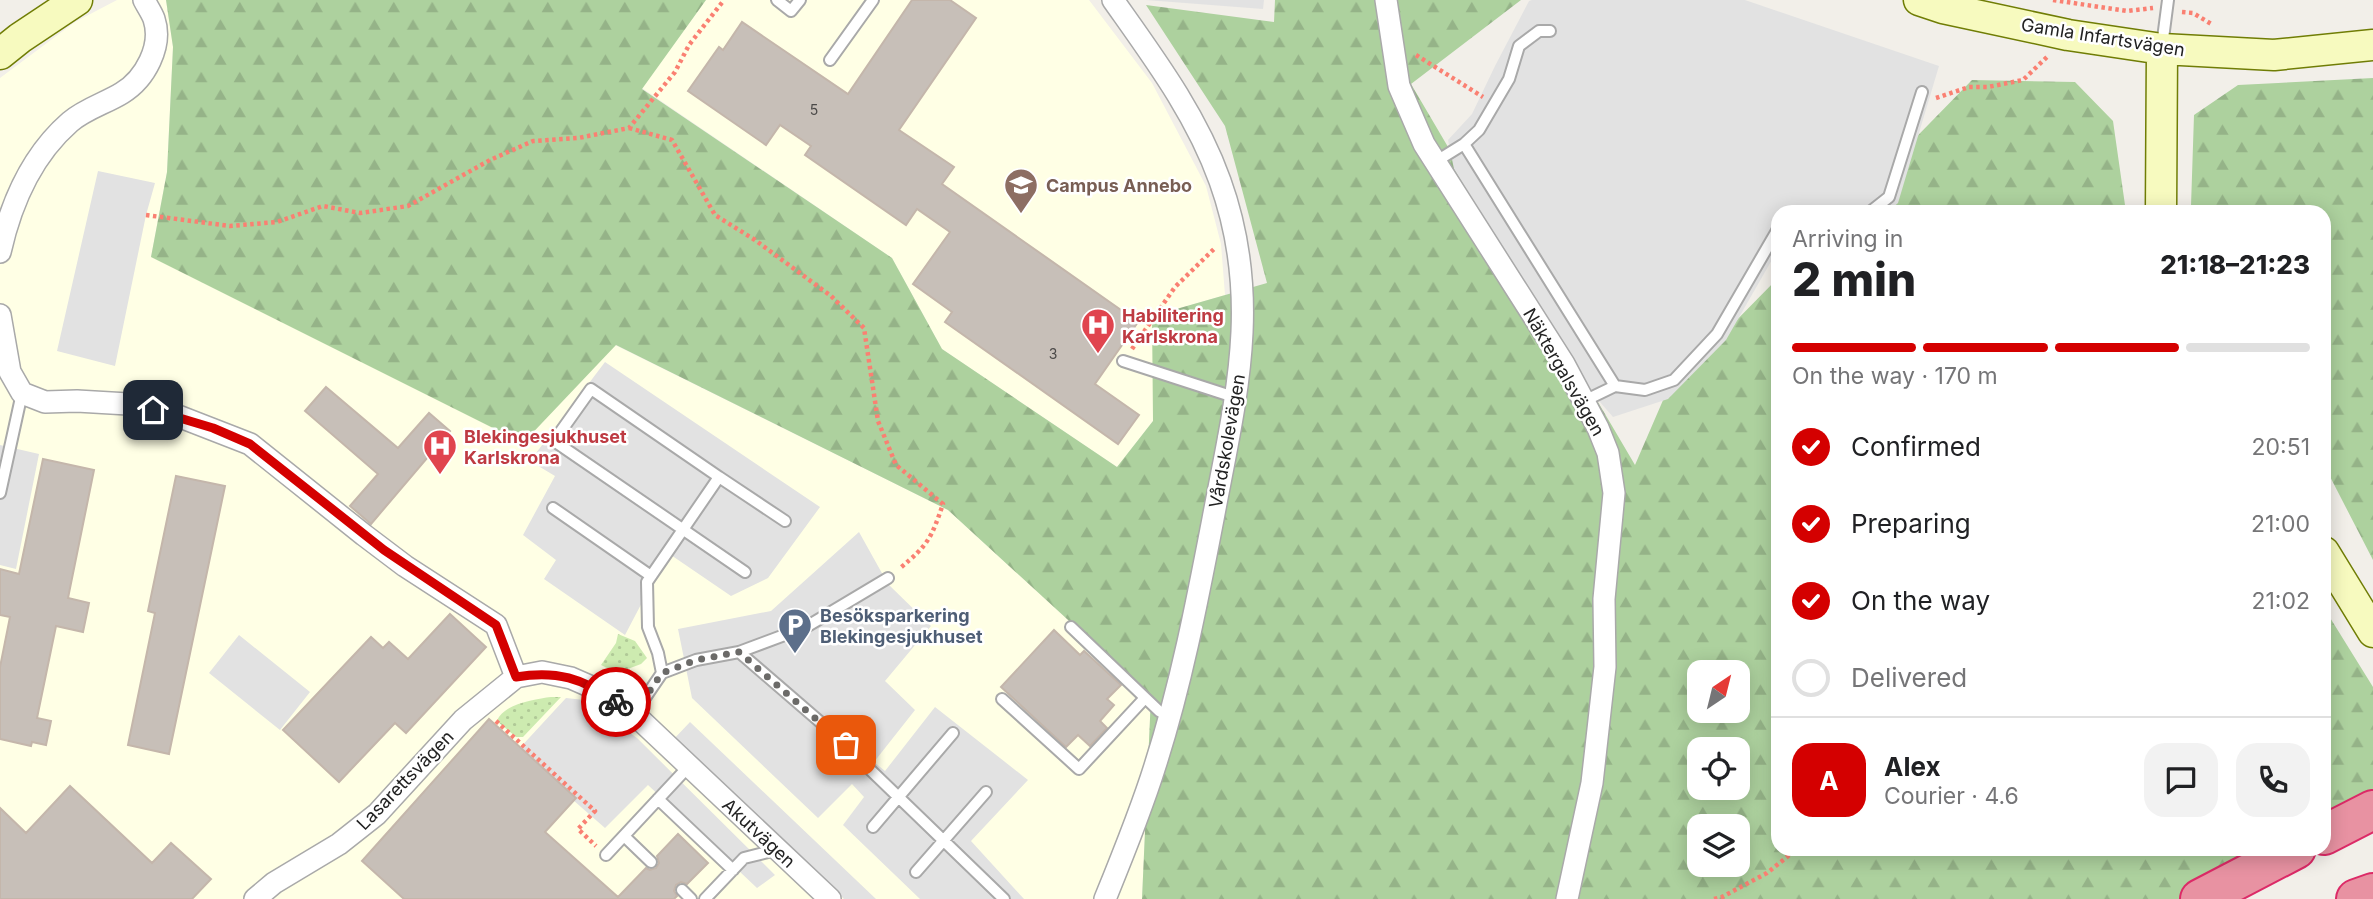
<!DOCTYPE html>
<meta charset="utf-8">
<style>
:root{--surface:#fff;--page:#f2f2f2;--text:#202124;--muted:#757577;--line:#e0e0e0;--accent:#d40000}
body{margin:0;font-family:Inter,sans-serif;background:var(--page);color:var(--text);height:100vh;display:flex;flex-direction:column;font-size:26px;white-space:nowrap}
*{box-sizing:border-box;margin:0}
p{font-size:23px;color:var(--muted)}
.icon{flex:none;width:38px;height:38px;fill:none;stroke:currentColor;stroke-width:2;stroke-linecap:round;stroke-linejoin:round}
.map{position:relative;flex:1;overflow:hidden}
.drawer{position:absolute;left:1771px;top:205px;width:560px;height:651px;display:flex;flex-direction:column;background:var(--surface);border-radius:21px;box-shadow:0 4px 18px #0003}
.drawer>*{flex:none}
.needle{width:46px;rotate:35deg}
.fabs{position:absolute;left:1687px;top:660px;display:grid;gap:14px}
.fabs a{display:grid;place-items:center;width:63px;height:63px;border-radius:14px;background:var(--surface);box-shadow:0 4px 18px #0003;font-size:35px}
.pin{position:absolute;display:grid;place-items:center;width:60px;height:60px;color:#fff;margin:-30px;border-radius:14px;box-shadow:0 4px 10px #0006}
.courier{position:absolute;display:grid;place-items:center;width:70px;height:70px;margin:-35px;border:5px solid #d40000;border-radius:50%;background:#fff;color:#222;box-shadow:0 2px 9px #0007}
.summary em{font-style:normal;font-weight:800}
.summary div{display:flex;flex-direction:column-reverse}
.summary{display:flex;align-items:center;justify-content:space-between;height:119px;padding:0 21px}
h1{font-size:46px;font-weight:800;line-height:52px}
.bar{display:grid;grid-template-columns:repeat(4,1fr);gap:10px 7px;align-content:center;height:84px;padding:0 21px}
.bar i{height:9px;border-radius:5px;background:var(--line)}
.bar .current{background:var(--accent)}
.bar p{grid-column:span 4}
.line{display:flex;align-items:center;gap:18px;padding:0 21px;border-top:2px solid var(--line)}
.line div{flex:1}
.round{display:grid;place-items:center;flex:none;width:74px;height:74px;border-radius:21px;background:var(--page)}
ol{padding:0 21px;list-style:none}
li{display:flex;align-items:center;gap:21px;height:77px}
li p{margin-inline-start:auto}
li .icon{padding:7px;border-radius:50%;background:var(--accent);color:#fff;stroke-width:4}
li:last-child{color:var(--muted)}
li i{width:38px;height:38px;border:4px solid var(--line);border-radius:50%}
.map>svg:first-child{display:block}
.education{fill:#ffffe5}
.grass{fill:url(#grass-dots)}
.forest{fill:url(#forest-firs);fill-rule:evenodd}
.parking{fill:#e2e2e2}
.building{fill:#c7bfb8;stroke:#c4b6ab;stroke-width:2}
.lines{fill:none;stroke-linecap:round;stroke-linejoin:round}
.lane-casing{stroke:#a9a9a9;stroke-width:14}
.street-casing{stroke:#a9a9a9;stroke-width:24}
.secondary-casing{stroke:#707d05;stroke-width:33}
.highway-casing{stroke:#dc2a67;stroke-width:42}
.path{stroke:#fa8072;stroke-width:4.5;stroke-dasharray:3.5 3.5;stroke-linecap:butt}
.lane{stroke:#fff;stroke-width:10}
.street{stroke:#fff;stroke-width:21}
.secondary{stroke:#f7fabf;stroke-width:30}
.highway{stroke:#e892a2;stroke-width:38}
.done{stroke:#6b6a68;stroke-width:7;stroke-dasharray:0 12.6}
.route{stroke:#d40000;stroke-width:9}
.labels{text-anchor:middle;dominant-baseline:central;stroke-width:5;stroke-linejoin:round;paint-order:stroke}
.number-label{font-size:14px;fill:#4b4948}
.street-label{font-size:18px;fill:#222;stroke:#fff}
.education-label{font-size:18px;font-weight:bold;fill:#785e54;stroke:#fff;text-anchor:start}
.health-label{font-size:18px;font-weight:bold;fill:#be3a42;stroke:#fff;text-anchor:start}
.service-label{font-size:18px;font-weight:bold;fill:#4e5e75;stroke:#fff;text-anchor:start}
</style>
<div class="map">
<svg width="2373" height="899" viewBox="0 0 2373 899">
<defs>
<pattern id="grass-dots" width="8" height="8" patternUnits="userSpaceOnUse" patternTransform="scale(1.75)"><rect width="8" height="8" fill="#cdebb0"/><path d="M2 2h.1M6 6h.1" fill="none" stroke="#b0c997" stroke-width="1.8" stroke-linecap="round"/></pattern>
<pattern id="forest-firs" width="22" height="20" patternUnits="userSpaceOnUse" patternTransform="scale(1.75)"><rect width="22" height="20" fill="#add19e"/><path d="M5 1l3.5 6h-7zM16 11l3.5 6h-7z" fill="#95b388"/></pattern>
</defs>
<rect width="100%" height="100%" fill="#f2efe9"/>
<path class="education" d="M117,0H166L173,47L167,172L151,257L615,345L948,510L1151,696L1142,899H0V78L75,22Z
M706,0H1089L1152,83L1206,186L1221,244L1225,295L1153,316V421L1117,467L942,349L892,258L642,88Z"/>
<path class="grass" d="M618,634L635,641L647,658L641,664L617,673L601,665L616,643Z
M551,697H561L523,737H516L497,721C503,704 535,699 551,697Z"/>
<path class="forest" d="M166,0H706L642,89L892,258L942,349L1117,467L1153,421L1152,316L1267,283L1225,126L1146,5L1274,22L1275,0H1521L1411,84L1635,465L1667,391L1778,278V849H2324L2186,899H1142L1151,696L948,510L616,345L523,443L151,257L167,172L173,47ZM1699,672H1738V710H1699ZM1699,749H1738V788H1699ZM1699,826H1738V864H1699Z
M2373,78V560L2324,465V212H2194L2191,206L2194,115L2238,85Z
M1972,80L2075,82L2113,121L2126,212H1843Z
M2324,608L2373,687V831L2324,849Z"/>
<path class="parking" d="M1146,0H1264L1263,9Z
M1532,0H1745L1939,66L1898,203L1888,212H1778V258H1773L1726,340L1668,399L1613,417L1586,386L1454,169L1448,140L1472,114L1495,66L1529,1Z
M98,171L155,183L146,215L115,366L57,351Z
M605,362L820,507L768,578L731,596L668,553L625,635L544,579L556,560L523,535L555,476L530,461Z
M0,445L39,454L16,569L0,565Z
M859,532L888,584L931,626L885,681L915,710L874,762L885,771L935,707L1028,780L971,841L1024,899H920L843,825L864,797L852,784L818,818L692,698L678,629L771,611Z
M239,635L310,692L280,730L209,673Z
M566,698L584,700L637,738L775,875L757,888L648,785L605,828L517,751Z
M690,722L876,899H844L672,741Z"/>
<path class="building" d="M912,0H950L976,18L899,130L954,167L942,184L1138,322L1095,384L1139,415L1118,444L945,322L952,312L913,284L950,232L917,209L906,225L805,155L811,146L780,125L766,145L688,91L719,47L723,50L742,22L848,94Z
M326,387L398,448L429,413L450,431L371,524L350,506L378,474L305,411Z
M43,459L94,470L68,598L89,603L83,632L56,626L37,718L51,721L46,745L32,742L31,746L0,739V667L10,617L0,615V569L19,574Z
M176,476L225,486L169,754L128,745L155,613L148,611Z
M450,614L486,647L406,733L395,723L339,782L283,730L371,637L383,648L389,642L408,659Z
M1054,630L1080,655L1084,651L1121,685L1107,699L1114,705L1100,721L1107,728L1090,746L1078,735L1066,747L1001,687Z
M489,719L576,798L545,832L618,897L646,868L650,870L656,868L659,863L657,856L678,834L708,863L687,884L681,882L676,885L674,891L677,896L674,899H404L362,861Z
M70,786L152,863L171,843L211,879L192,899H0V808L26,833Z"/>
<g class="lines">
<g class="lane-casing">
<path id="lane" d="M777,0L791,11L800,0
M2162,46L2168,0
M830,60L873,0
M1464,144L1615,386L1645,390L1674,380L1717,334L1778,229
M1435,162L1464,144L1479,130L1509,79L1519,46L1539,31H1550
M1870,212L1889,197L1922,92
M1123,361L1237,398
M1584,401L1615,386
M719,477L785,521
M0,493L22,393
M553,508L651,576
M1071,627L1159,711L1169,716
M739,652L826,727L1004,899
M662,673L658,653L648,627L647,582L719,477L591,389L554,441L745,572
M662,673L696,660L739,652L806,627L888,578
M1002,699L1079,769L1145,698
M634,714L662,673
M658,799L733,870
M873,827L953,733
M624,836L651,862
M606,855L689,766
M916,872L986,792
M682,890L691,899
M705,899L744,858L776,850"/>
</g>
<g class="street-casing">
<path id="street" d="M1386,0L1399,86L1424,144L1564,364L1598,428L1608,453L1614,493L1604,599L1605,667L1592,783L1567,899
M0,252C11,203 31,156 70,122C85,109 106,103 122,93C145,79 163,46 154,19C152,13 147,6 144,0
M0,315L10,372L22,393L45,402L77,401L128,404L178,416L250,444L364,535L405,566L496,625L516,677
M255,899L274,883L339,844L377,814L463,720L516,677L542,672L571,678L603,692L634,714L830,899
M1105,899C1123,855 1141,811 1155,766C1181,685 1197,602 1213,519C1235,401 1263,300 1220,181C1196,114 1154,58 1113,0"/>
</g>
<g class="secondary-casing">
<path id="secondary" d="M1919,0L1943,8L2068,35L2162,49L2274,55L2373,45
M0,54L20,38L77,0
M2161,212L2162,49
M2324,552L2373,632"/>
</g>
<g class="highway-casing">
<path id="highway" d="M2324,835L2373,810
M2200,899L2296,849
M2356,899L2373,893"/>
</g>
<path class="path" d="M2053,0L2127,11L2153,8
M2182,12L2193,13L2213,25
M1416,55L1483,97
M1936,98L1969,87H1988L2023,80L2048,56
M629,128L672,140L715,215L755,240L831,296L864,328L878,421L896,465L943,504C931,539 928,545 899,569
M146,215L230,226L277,222L323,206L360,213L408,206L490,160L533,141L578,138L629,128L675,72L689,45L724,0
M1132,349L1175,287L1215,248
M496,721L595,811L578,829L596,846
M1714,899L1722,897L1767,873L1797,849"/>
<use href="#lane" class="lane"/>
<use href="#street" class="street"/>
<use href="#secondary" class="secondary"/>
<use href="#highway" class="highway"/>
</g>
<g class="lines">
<path class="done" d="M616,702L634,714L662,673L696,660L739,652L846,745"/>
<path class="route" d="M153,410L213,428L250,444L384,550L496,625L516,677C556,670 583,678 616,702"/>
</g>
<defs>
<g id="university-pin" transform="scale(1.75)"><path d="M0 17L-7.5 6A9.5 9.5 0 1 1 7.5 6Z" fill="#8d6e63" stroke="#fff"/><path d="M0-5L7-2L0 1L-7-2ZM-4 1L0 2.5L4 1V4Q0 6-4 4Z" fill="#fff"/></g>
<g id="hospital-pin" transform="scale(1.75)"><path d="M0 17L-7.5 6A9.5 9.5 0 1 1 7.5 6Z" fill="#e0444e" stroke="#fff"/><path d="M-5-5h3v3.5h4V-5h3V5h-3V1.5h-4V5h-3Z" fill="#fff"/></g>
<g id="parking-pin" transform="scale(1.75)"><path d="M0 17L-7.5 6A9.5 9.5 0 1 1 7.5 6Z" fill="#5c6f8a" stroke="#fff"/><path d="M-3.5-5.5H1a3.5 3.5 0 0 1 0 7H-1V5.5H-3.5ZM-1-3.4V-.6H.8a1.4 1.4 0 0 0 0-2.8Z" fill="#fff"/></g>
</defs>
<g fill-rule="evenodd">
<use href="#university-pin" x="1021" y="185"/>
<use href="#hospital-pin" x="1098" y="325"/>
<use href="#hospital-pin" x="440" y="446"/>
<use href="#parking-pin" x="795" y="625"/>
</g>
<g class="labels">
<g class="number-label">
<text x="814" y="109">5</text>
<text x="1053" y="353">3</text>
</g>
<g class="street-label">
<text transform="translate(2103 37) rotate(9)">Gamla Infartsvägen</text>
<text transform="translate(1564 372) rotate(60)">Näktergalsvägen</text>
<text transform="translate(1227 441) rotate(-80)">Vårdskolevägen</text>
<text transform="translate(405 780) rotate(-46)">Lasarettsvägen</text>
<text transform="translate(759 833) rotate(43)">Akutvägen</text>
</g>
<g class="education-label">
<text x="1046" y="185">Campus Annebo</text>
</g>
<g class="health-label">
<text x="1122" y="315">Habilitering<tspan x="1122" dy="21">Karlskrona</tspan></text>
<text x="464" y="436">Blekingesjukhuset<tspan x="464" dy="21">Karlskrona</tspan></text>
</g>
<g class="service-label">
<text x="820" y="615">Besöksparkering<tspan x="820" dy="21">Blekingesjukhuset</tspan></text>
</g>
</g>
</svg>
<div class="fabs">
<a><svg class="needle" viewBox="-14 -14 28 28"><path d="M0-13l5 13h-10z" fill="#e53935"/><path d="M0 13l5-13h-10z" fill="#757577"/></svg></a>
<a><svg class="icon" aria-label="locate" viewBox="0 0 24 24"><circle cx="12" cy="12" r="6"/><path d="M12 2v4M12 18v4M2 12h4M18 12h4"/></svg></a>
<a><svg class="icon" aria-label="layers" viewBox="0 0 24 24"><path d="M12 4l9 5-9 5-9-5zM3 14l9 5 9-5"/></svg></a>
</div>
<div class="pin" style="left:846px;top:745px;background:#ea580c"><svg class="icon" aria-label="bag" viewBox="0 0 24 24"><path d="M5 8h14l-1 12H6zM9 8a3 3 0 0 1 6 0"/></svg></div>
<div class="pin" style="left:153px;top:410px;background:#1f2937"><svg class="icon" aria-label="home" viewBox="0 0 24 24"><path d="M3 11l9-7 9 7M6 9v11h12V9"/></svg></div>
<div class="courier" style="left:616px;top:702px"><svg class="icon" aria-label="bike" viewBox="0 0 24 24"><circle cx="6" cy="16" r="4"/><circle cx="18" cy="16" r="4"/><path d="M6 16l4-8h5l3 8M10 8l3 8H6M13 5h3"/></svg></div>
<section class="drawer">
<div class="summary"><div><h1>2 min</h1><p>Arriving in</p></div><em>21:18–21:23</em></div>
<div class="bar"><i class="current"></i><i class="current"></i><i class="current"></i><i></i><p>On the way · 170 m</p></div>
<ol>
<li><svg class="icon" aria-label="check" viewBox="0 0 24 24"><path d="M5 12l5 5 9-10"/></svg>Confirmed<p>20:51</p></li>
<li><svg class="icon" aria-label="check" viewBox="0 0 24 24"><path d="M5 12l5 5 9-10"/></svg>Preparing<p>21:00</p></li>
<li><svg class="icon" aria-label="check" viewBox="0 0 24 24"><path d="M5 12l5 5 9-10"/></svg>On the way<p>21:02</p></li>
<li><i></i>Delivered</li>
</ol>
<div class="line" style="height:126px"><b class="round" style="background:var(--accent);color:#fff">A</b><div><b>Alex</b><p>Courier · 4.6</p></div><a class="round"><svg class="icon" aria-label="chat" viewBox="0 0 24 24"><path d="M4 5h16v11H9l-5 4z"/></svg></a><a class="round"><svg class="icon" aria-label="phone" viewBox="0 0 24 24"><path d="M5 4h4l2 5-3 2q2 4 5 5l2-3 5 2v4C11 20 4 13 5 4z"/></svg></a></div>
</section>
</div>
